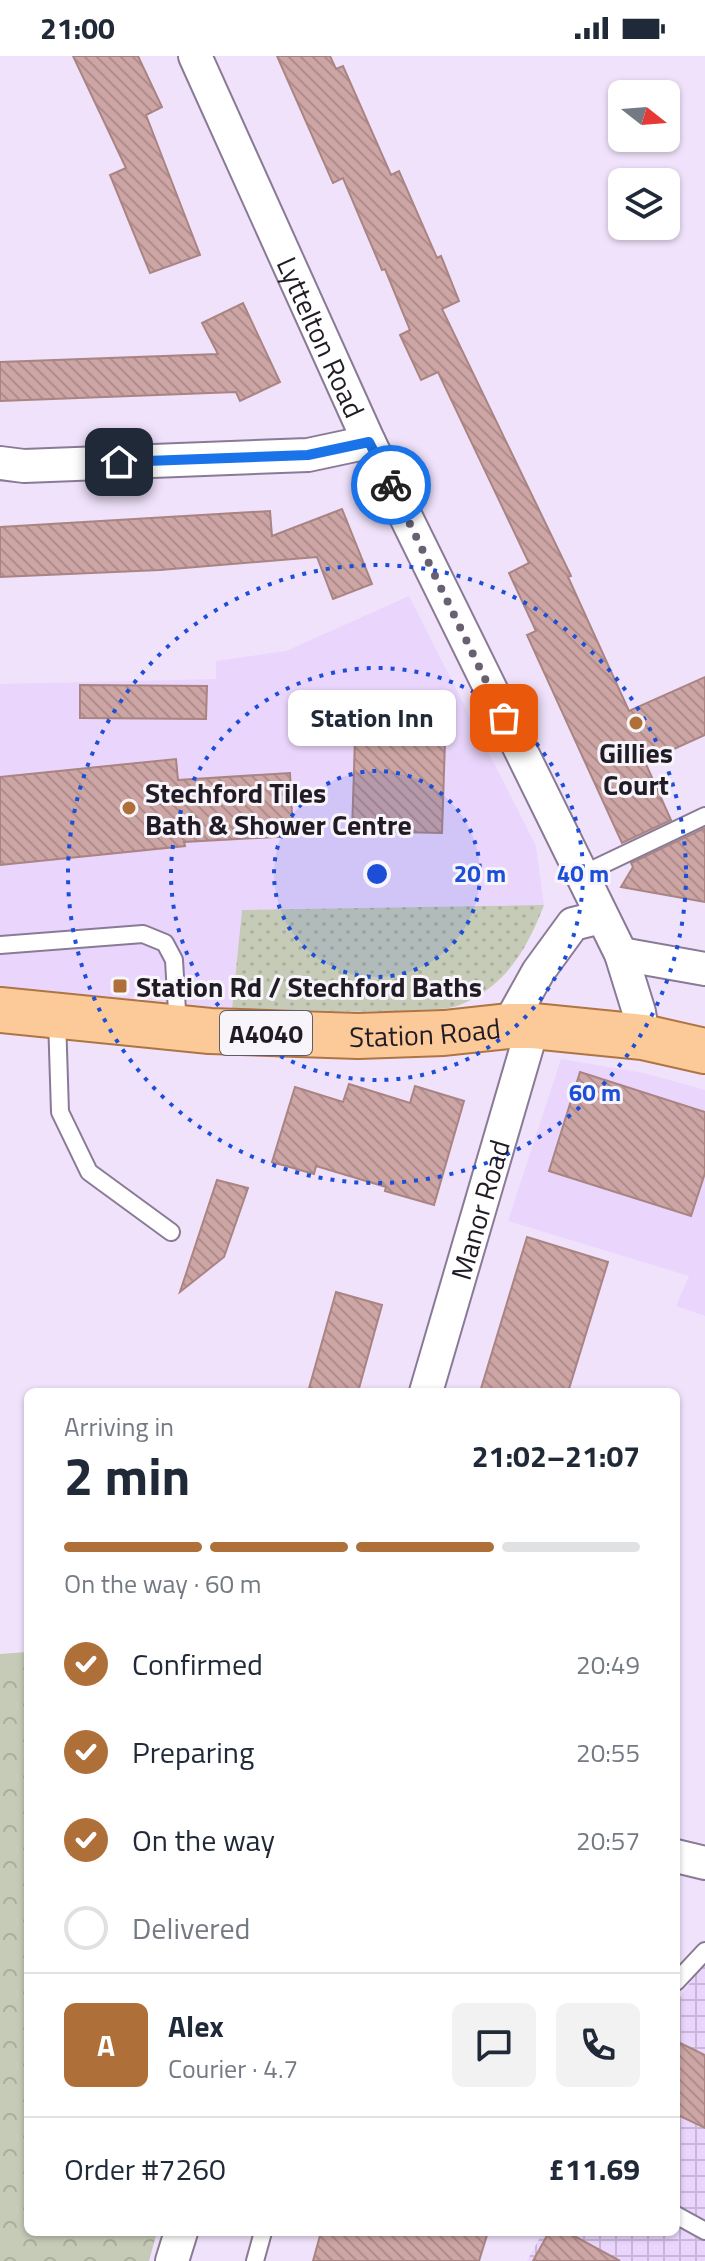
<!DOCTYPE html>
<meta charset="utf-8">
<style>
:root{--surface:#fff;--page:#f2f2f3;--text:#1f2937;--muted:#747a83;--line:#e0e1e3;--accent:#af6f38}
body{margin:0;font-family:"Titillium Web",sans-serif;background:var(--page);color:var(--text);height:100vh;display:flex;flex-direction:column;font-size:30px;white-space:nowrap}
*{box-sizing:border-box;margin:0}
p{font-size:26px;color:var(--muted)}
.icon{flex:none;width:44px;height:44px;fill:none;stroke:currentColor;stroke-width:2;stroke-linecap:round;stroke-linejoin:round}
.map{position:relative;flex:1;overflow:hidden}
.side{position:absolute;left:24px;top:1332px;width:656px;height:848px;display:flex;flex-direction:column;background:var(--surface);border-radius:12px;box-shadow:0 2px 6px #0004}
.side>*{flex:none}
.needle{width:52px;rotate:107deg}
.fabs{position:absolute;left:608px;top:24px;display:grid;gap:16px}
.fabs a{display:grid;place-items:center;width:72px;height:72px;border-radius:12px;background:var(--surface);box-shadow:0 2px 6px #0004;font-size:40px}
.pin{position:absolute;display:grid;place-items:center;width:68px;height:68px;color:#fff;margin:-34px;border-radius:16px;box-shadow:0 4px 12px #0006}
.courier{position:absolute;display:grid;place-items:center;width:80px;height:80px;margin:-40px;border:6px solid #1a73e8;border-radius:50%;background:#fff;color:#222;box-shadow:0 2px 10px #0007}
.bubble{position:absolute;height:56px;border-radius:12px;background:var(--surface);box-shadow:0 2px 6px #0004;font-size:26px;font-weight:700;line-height:56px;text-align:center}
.head em{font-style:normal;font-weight:700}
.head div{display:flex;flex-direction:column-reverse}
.head{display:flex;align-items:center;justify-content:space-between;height:136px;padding:0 40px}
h1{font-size:52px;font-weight:700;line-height:60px}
.bar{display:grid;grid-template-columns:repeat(4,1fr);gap:12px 8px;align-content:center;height:96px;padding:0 40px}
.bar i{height:10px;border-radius:6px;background:var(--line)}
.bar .selected{background:var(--accent)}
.bar p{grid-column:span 4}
.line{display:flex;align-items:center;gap:20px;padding:0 40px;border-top:2px solid var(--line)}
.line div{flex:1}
.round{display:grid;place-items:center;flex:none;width:84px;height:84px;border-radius:12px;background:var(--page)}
ol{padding:0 40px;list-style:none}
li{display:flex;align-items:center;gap:24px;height:88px}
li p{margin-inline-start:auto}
li .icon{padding:8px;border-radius:50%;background:var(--accent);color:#fff;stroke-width:4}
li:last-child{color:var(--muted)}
li i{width:44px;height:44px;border:4px solid var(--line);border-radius:50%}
.status{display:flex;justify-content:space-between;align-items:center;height:56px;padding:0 40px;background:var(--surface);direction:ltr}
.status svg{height:22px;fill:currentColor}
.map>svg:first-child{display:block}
.built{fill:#ead6fc}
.industrial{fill:url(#industrial-grid)}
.grass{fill:url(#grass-dots)}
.park{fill:url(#park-crowns)}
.building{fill:url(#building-back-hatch);stroke:#a98483;stroke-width:2}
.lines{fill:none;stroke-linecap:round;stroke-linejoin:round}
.service-casing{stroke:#897a96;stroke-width:20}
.minor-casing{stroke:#897a96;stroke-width:36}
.primary-casing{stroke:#ae7543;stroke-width:48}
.service{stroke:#fff;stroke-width:16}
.minor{stroke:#fff;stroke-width:32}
.primary{stroke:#fcca98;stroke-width:44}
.done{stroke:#696171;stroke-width:8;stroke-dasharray:0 14.4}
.route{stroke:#1a73e8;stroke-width:10}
.ring{fill:none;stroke:#1d4ed8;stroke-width:4;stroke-dasharray:4 8}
.poi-dot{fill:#af6f38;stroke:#f7f4fa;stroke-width:3}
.labels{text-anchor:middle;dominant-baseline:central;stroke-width:6;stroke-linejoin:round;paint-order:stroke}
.shield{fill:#f7f4fa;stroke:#615c66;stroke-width:2}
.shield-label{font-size:26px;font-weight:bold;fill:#211b26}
.street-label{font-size:28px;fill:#211b26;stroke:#f7f4fa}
.poi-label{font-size:28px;font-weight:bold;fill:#211b26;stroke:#f7f4fa;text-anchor:start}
.centre{fill:#1d4ed8;stroke:#f7f4fa;stroke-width:4}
.ring-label{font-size:24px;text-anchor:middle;font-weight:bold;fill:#1d4ed8;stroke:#f7f4fa;stroke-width:6;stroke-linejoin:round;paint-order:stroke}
</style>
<div class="status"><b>21:00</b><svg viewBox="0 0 49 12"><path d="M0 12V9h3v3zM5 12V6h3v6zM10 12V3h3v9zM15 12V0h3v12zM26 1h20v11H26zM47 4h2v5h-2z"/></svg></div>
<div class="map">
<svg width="705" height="2205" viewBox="0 0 705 2205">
<defs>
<pattern id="industrial-grid" width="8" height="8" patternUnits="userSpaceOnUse" patternTransform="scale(2)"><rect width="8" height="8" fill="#ead6fc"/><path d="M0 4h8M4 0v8" fill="none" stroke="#c8b7d8"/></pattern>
<pattern id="grass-dots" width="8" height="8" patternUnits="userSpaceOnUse" patternTransform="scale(2)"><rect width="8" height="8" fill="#c5cbb7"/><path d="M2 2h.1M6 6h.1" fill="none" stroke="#a9ae9d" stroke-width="1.8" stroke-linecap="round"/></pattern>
<pattern id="park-crowns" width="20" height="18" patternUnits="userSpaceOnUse" patternTransform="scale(2)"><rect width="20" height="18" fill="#c5cbb7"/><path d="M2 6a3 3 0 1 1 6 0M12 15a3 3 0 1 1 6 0" fill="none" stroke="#a9ae9d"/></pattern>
<pattern id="building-back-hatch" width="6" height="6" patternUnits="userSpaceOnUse" patternTransform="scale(2)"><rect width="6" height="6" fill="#cca5a4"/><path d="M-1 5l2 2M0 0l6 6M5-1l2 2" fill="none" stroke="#af8d8d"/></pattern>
</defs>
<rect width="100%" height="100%" fill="#f0e2fb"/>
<path class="built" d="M409,540L536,790L544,849L242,854L232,953L0,930V628L216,623V605L286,595Z
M561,1003L644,1017L705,1034V1260L676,1250L689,1220L508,1165Z"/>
<path class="industrial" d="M705,1905V2205H527L543,2176H676V1947Z"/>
<path class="grass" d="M544,849C527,893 506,930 460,949C448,954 430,953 417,954C356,958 294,952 232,953L242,854Z"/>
<path class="park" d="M28,1596V2176H157L149,2205H0V1598Z"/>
<path class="building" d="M73,0H138L162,51L146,59L200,199L150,217L110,119L126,112Z
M277,0H330L336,13L343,10L391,119L399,115L437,202L441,200L459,245L442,253L571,520L568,521L629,655L705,621V679L645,706L671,764L622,787L527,579L536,575L509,517L529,507L438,316L421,324L400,279L410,274L385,213L382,214L343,122L333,127Z
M243,247L280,326L240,345L236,336L0,345V306L218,298L202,267Z
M342,453L372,528L333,543L317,501L160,514L0,521V471L270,455L272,480Z
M80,629L207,630L206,663L80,662Z
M355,683L445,685L442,777L352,775Z
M176,703L178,724L290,717L293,780L184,786L185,790L0,809V721Z
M705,772V846L621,831L633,811L631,807Z
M580,1016L705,1056V1117L691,1160L549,1115Z
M349,1028L410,1047L415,1030L464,1045L434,1149L385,1135L386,1131L316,1110L314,1118L272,1106L295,1031L343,1046Z
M217,1124L248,1132L224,1201L180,1236Z
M527,1181L608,1206L568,1336H480Z
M336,1236L382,1249L358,1336H308Z
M676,1985L705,1999V2072L676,2058Z
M321,2176H488L479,2205H313Z
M549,2176H567L620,2205H533Z"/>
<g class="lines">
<g class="service-casing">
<path id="service" d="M581,819L705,760
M0,889L143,878L165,887L174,904L178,972
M57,962L60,1056L89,1116L171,1176
M676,1926L705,1895
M676,2159L705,2175
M255,2205L263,2176"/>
</g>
<g class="minor-casing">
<g id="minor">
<path id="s1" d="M195,0L369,386L621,898L639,956L643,981"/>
<path d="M0,407L24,410L308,399L369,386"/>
<path d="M621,898L705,913"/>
<path d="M508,970L538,916L573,868L601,861"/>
<path id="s2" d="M426,1336L533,970"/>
<path d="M676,1800L705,1807"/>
<path d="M172,2205L181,2176"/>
</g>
</g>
<g class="primary-casing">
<g id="primary">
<path id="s3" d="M0,954L210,975L358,980L444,977L508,970H533L643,981L705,995"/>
</g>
</g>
<use href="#service" class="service"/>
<use href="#minor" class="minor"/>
<use href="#primary" class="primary"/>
</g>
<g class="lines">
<path class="done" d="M391,429L504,662"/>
<path class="route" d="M119,406L308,399L369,386L391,429"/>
</g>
<circle cx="377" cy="818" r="103" fill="#1d4ed8" fill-opacity=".12"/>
<g class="ring">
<circle cx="377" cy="818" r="103"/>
<circle cx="377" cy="818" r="206"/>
<circle cx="377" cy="818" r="309"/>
</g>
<g class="poi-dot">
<circle cx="636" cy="667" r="8"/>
<circle cx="129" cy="752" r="8"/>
<rect x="112" y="922" width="16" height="16" rx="4"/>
</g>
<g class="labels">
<rect class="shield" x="220" y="955" width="92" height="44" rx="6"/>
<g class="shield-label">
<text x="266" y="977">A4040</text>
</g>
<g class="street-label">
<text stroke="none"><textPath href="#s1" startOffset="308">Lyttelton Road</textPath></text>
<text stroke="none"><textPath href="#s3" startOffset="426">Station Road</textPath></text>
<text stroke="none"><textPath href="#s2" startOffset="190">Manor Road</textPath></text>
</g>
<g class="poi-label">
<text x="636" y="696" text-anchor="middle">Gillies<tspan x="636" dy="32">Court</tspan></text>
<text x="145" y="736">Stechford Tiles<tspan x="145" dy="32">Bath &amp; Shower Centre</tspan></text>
<text x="136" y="930">Station Rd / Stechford Baths</text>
</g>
</g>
<circle cx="377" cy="818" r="12" class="centre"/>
<g class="ring-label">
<text x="480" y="826">20 m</text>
<text x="583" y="826">40 m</text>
<text x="595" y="1045">60 m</text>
</g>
</svg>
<div class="fabs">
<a><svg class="needle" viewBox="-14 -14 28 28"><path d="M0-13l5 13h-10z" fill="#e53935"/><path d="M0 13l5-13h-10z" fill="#747a83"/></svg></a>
<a><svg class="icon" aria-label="layers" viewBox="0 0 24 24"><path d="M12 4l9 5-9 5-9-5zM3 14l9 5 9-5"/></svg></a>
</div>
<div class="pin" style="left:504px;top:662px;background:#ea580c"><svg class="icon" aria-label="bag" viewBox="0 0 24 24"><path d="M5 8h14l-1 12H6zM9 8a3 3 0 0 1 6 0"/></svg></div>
<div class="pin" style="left:119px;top:406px;background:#1f2937"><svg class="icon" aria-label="home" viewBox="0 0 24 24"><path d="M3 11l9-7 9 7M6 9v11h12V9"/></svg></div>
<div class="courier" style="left:391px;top:429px"><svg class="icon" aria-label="bike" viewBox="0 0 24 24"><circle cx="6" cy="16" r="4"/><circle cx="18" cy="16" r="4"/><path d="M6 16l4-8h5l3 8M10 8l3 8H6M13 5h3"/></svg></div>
<div class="bubble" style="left:288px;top:634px;width:168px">Station Inn</div>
<section class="side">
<div class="head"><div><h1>2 min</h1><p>Arriving in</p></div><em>21:02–21:07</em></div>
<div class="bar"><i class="selected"></i><i class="selected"></i><i class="selected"></i><i></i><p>On the way · 60 m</p></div>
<ol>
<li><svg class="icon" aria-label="check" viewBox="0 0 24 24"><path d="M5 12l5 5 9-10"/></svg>Confirmed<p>20:49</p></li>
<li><svg class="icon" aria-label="check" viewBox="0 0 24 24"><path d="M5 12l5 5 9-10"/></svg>Preparing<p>20:55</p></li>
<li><svg class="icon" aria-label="check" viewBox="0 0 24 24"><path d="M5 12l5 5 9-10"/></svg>On the way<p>20:57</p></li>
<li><i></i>Delivered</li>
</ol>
<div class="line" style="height:144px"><b class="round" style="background:var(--accent);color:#fff">A</b><div><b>Alex</b><p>Courier · 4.7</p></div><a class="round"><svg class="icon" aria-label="chat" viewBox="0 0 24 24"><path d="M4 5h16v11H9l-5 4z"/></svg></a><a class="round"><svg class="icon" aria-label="phone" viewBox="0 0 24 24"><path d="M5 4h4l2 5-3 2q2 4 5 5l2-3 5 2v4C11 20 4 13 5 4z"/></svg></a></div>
<div class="line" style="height:104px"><div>Order #7260</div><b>£11.69</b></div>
</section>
</div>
